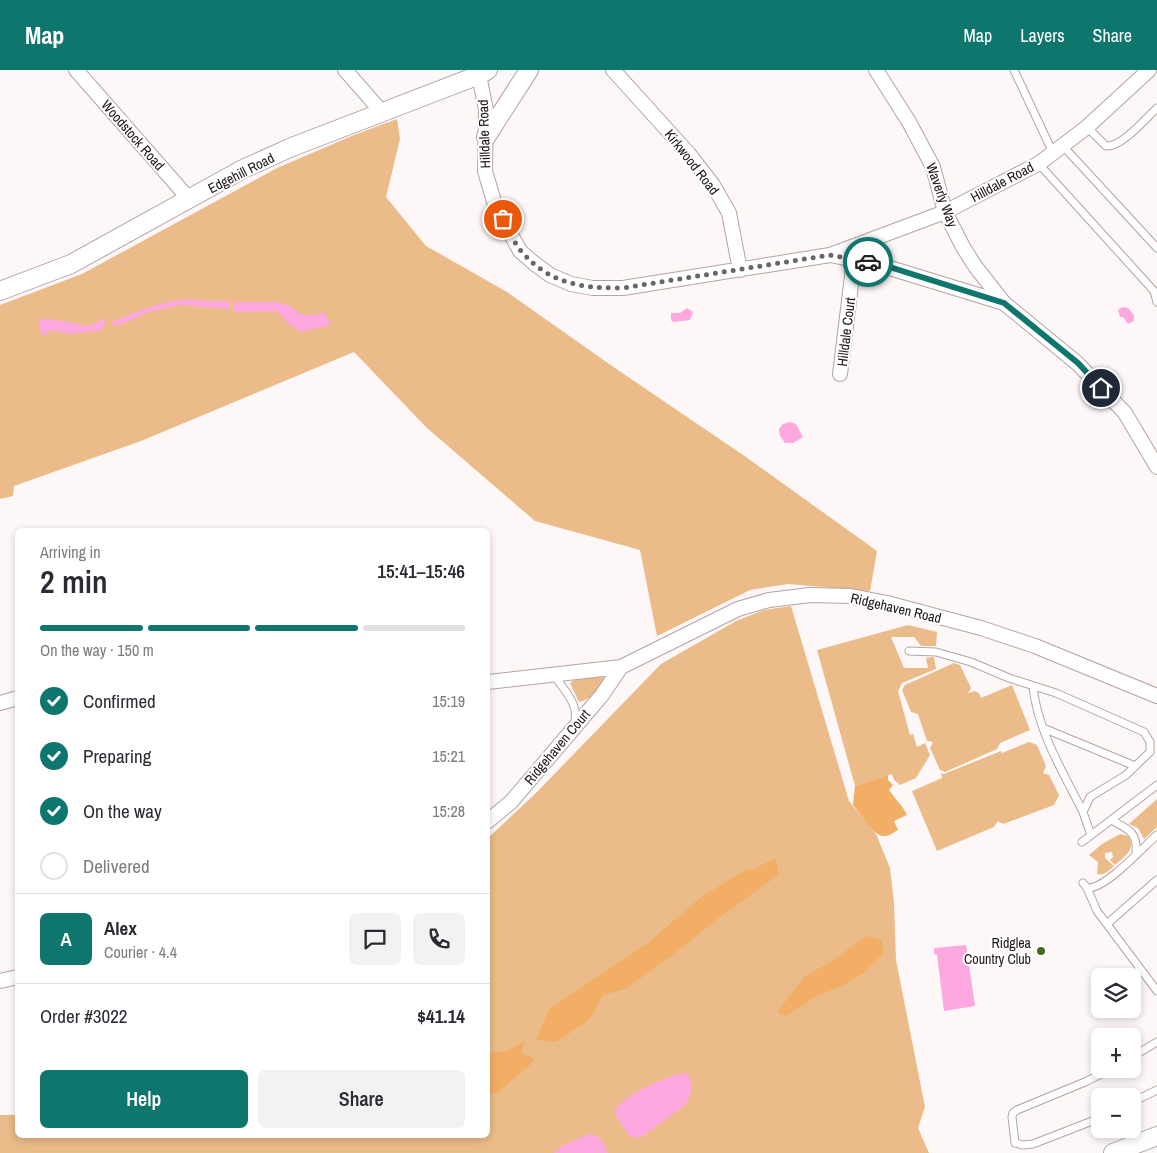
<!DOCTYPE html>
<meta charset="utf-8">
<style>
:root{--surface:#fff;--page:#f2f2f3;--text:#2b2b33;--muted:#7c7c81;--line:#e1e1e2;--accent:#0f766e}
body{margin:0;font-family:"Archivo Narrow",sans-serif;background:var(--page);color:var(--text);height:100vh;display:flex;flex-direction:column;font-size:19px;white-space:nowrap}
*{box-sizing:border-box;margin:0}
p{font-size:16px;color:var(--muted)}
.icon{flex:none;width:28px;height:28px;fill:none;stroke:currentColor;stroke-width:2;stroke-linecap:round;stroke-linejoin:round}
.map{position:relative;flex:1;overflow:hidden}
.panel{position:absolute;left:15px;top:458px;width:475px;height:610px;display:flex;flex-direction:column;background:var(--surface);border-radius:8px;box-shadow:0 2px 8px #0003}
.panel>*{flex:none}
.buttons{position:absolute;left:1091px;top:898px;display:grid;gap:10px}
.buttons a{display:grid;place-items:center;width:50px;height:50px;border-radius:8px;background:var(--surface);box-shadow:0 2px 8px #0003;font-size:25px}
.pin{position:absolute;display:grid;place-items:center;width:42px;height:42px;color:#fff;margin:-21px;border:2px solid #fff;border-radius:50%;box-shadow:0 1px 5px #0007}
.courier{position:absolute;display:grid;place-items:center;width:50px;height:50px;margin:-25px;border:4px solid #0f766e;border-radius:50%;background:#fff;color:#222;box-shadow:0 1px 6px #0007}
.summary em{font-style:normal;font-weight:600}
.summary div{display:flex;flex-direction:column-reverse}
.summary{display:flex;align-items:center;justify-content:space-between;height:85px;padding:0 25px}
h1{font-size:32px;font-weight:600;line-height:38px}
.bar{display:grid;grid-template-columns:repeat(4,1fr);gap:8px 5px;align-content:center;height:60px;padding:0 25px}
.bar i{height:6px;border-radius:4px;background:var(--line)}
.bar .selected{background:var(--accent)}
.bar p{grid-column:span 4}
.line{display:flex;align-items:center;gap:12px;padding:0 25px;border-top:1px solid var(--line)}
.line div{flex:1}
.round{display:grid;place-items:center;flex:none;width:52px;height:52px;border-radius:8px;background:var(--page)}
ol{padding:0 25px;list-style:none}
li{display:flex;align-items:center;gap:15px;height:55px}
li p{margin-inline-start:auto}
li .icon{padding:5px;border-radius:50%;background:var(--accent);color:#fff;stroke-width:4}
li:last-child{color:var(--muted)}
li i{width:28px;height:28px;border:2px solid var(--line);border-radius:50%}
.primary-button{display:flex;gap:10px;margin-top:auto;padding:10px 25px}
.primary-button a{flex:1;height:58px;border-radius:8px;background:var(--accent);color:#fff;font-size:20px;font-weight:600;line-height:58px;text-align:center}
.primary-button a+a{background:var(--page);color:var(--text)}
header{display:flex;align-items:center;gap:30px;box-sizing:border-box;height:70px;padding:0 25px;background:var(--accent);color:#fff}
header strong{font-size:24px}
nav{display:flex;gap:28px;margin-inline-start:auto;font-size:18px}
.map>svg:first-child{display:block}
.green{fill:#ebbb89}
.forest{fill:#f1ae64}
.water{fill:#fda8df}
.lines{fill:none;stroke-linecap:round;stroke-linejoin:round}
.service-casing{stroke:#b3a4a2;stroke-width:9}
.minor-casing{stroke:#b3a4a2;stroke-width:16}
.tertiary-casing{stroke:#b3a4a2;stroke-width:20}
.service{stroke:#fff;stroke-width:7}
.minor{stroke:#fff;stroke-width:14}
.tertiary{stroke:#fff;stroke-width:18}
.done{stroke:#6b6564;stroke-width:5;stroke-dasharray:0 9}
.route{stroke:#0f766e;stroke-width:6}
.poi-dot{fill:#446a23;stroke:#fff;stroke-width:2}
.labels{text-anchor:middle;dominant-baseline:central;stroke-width:4;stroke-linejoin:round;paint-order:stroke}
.street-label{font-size:14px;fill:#1c1615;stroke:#fff}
.poi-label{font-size:14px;fill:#1c1615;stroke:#fff;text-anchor:end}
</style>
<header>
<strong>Map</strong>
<nav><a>Map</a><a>Layers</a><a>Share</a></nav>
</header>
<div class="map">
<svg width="1157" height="1083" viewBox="0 0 1157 1083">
<rect width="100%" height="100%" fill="#fef7f7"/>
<path class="green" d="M397,49L400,69L386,127L426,176L507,222L612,296L746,387L877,481L870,521L788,514L750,520L657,566L640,480L535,451L427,358L354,282L141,371L14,416L13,426L0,429V235L82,204L277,98L354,65Z
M791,536L849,731L876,764L890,798L894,833L896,890L925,1037L918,1058L929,1083H0V1045H17L18,1065H488V768L536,723L661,594L736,551L764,540Z
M908,555L937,562L936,576H921L914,567H891L904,598H928L926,588L934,587L936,599L902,613L898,621L910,665L913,664L917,677L925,673L930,685L916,708L900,715L894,710L892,704L855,716L817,580Z
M954,593L960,595L971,618L968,623L975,621L979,623L981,628L1012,615L1030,660L1000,673L997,679L945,702L940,700L930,678L933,672L927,671L918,644L911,642L902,620L905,615Z
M601,606L605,609C598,619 591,630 579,632L570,613L574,610Z
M1029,672L1037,675L1046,696L1043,703L1049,705L1059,725L1054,735L1003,754L998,751L994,757L937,781L912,721L942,708L941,703L944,704L1001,681L1002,683Z
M1157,729V757L1144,769L1138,758L1129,754Z
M1120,764L1128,766C1137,779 1124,787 1115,795L1110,790L1113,787L1112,782L1105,783V788L1114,796C1109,801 1103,806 1097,804L1098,792L1089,785L1102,774Z"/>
<path class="forest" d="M888,705V710L893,715L889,720C895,729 903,736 907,745L894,751L898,760C893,763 888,767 883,766C874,766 859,742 853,735L855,716Z
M775,788L779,804L715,851L674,884L625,919L603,925L589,950L556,972L536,970L549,939L649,872L700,828L743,801L754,799Z
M866,866L882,871L883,884L864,903L842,916L817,926L786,946L777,942L805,906L832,891Z
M525,971L521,983L534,988L531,994L498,1022L488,1024V983L507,981Z"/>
<path class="water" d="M191,229L206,231H230V239L180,235L149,242L124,253L111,256L113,250C122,250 128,245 136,242C155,235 171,230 191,229Z
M233,232H278L290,236L301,245H314L324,242L331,255L300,262L288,253L277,241L233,242Z
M1123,237L1128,238L1134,245V251L1128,254L1123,247H1120L1118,240Z
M687,238L693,242L690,250L673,252L671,249V243H680Z
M107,248L102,260L70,264L52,260L42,266L38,249H52L88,256Z
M790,352L796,354L803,367L793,373H785L780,366L779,359L783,354Z
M966,875L975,936L944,941L937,885L934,884V878Z
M687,1003C694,1012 692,1026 685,1035L643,1066L636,1068L629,1066L616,1045L615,1041C622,1025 670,1004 687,1003Z
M588,1064C599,1064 605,1072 607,1083H554L562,1076Z"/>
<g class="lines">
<g class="service-casing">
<path id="service" d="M1014,0L1053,83
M1087,57L1106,76C1122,77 1145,49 1157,38
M1063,76L1157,178
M1038,93L1154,221L1157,232
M909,581L936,582L971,592L1009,608L1056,623L1144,662L1150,672V682L1126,705L1090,727L1083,742L1091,765
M555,606C563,620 581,635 574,654
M1033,617C1038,662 1063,702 1083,742
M1043,658L1135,696
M1111,750C1128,759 1138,762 1136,784
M1082,772L1157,715
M1083,813L1087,818C1106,819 1142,778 1157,765
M1087,818L1097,841L1157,921
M1107,854L1157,810
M1132,987L1157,972
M1132,1032L1157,1020
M1100,1048L1033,1074L1023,1075L1015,1073L1012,1047L1013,1043L1017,1040L1085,1012L1111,999"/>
</g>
<g class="minor-casing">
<path id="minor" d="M76,0L190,130
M345,0L381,41
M613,0L689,84L713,115L729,143L740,200
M876,0L909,52L933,97L945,142L963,177L975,196L1004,233L1077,293L1125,343L1157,397
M479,5L486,40L485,101L495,135L520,181L535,194L550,205L571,214L593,218H623L830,185L945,142L1038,94L1053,83L1087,57L1149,0
M830,185L880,195L1004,233
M840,304L854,190
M488,612L621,597L738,539L769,530L810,525L851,526L887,533L981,558L1035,576L1157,626
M0,633L18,628
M488,751L511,732L602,625L621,597
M0,911L18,907"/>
</g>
<g class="tertiary-casing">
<path id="tertiary" d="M486,67L529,0
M0,221L71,194L243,99L292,77L479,5L488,0
M1113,1083L1157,1066"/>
</g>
<use href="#service" class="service"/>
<use href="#minor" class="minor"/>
<use href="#tertiary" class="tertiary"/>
</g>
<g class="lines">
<path class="done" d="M503,149C509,159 514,174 522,182C551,215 583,218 623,218L830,185L868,192"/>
<path class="route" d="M868,192L880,194L1004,233L1078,293L1101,318"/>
</g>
<circle class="poi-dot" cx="1041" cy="881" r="5"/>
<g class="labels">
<g class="street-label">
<text transform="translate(484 64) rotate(-92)">Hilldale Road</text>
<text transform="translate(133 65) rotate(49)">Woodstock Road</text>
<text transform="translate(692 92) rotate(52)">Kirkwood Road</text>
<text transform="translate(241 103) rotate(-27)">Edgehill Road</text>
<text transform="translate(1002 112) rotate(-28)">Hilldale Road</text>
<text transform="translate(942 125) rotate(70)">Waverly Way</text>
<text transform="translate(846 262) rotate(-83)">Hilldale Court</text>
<text transform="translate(896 538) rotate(13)">Ridgehaven Road</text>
<text transform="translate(557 677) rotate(-50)">Ridgehaven Court</text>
</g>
<g class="poi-label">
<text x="1031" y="873">Ridglea<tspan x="1031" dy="16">Country Club</tspan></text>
</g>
</g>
</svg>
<div class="buttons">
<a><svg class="icon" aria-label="layers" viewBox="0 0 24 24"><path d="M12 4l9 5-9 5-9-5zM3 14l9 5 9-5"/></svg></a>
<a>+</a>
<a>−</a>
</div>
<div class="pin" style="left:503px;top:149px;background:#ea580c"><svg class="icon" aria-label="bag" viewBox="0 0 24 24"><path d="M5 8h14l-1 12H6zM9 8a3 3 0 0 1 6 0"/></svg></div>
<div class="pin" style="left:1101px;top:318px;background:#1f2937"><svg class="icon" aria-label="home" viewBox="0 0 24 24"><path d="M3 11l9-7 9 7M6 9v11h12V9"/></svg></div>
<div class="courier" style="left:868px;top:192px"><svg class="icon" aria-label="car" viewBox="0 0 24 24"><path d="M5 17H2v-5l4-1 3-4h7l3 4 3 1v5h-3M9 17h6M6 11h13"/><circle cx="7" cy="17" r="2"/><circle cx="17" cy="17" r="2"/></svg></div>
<section class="panel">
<div class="summary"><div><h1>2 min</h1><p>Arriving in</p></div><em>15:41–15:46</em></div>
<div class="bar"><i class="selected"></i><i class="selected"></i><i class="selected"></i><i></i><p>On the way · 150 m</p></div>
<ol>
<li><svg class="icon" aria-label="check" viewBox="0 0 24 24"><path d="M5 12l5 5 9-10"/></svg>Confirmed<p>15:19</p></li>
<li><svg class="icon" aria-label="check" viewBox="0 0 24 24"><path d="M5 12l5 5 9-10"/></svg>Preparing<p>15:21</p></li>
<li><svg class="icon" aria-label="check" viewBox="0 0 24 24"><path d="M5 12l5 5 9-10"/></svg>On the way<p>15:28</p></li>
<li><i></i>Delivered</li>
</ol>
<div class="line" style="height:90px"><b class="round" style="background:var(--accent);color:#fff">A</b><div><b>Alex</b><p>Courier · 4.4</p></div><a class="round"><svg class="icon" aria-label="chat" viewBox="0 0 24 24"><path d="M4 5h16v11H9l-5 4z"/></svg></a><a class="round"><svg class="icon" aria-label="phone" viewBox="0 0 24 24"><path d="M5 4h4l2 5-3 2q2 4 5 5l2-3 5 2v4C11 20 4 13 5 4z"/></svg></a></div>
<div class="line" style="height:65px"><div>Order #3022</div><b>$41.14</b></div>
<div class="primary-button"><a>Help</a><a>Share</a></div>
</section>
</div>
